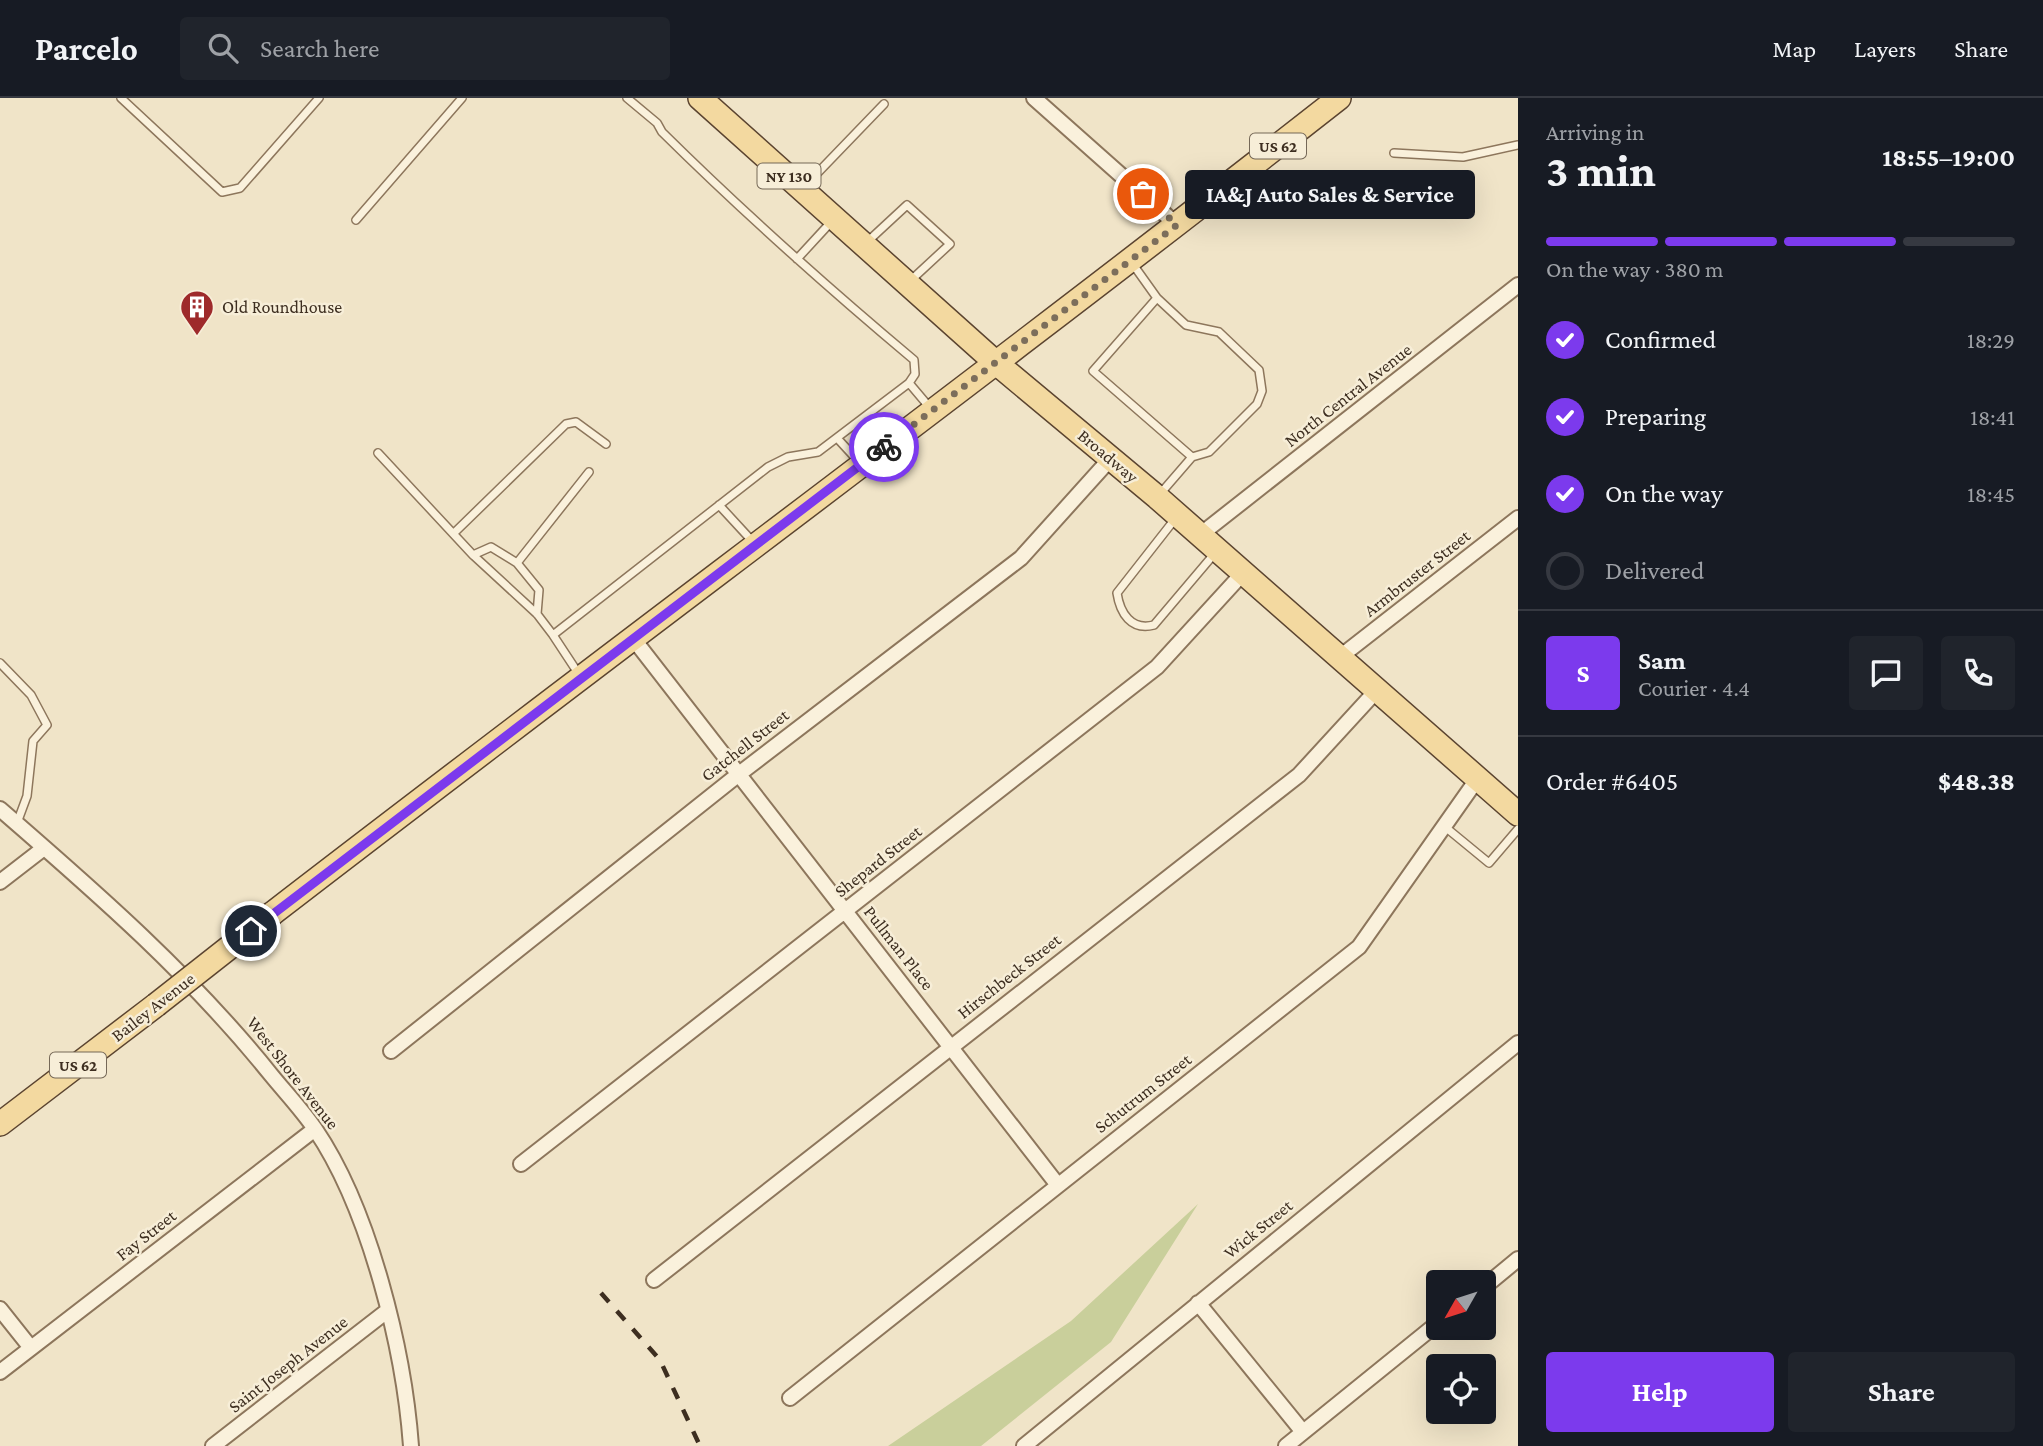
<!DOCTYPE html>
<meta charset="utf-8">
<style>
:root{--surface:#171b24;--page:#20242c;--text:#f1f3f6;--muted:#9ea1a6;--line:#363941;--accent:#7c3aed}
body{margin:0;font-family:"Crimson Pro",serif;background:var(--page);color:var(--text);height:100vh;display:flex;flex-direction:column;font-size:26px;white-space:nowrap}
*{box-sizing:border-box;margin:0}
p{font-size:23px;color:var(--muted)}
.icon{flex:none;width:38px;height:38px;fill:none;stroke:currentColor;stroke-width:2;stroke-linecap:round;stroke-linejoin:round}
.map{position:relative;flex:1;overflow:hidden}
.side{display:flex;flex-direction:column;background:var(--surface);width:525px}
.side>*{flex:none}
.needle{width:46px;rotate:231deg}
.controls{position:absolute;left:1426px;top:1172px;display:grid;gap:14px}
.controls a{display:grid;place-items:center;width:70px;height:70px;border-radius:7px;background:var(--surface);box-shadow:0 7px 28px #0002;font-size:35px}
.pin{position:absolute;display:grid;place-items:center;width:60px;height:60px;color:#fff;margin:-30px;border:4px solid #fff;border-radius:50%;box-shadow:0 2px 7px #0007}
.courier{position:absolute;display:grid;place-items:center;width:70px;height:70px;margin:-35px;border:5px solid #7c3aed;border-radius:50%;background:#fff;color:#222;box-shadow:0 2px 9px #0007}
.bubble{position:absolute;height:49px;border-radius:7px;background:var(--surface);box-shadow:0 7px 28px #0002;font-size:23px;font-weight:700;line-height:49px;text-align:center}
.head em{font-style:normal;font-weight:700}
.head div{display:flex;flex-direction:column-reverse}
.head{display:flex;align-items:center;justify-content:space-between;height:119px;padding:0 28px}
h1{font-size:46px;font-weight:700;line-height:52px}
.bar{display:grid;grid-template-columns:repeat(4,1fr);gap:10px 7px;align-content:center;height:84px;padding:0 28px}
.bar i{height:9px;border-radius:5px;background:var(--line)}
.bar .on{background:var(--accent)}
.bar p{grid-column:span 4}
.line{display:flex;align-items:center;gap:18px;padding:0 28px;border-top:2px solid var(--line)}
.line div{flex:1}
.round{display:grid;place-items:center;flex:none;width:74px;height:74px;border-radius:7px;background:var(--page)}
ol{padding:0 28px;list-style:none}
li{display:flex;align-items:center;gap:21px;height:77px}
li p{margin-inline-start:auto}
li .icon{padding:7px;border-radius:50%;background:var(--accent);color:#fff;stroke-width:4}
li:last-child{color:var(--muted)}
li i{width:38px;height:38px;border:4px solid var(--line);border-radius:50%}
.action{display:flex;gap:14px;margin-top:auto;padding:14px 28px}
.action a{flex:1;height:80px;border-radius:7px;background:var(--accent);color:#fff;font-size:28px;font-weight:700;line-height:80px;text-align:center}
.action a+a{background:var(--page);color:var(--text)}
header{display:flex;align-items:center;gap:42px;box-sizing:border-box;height:98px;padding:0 35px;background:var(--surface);border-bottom:2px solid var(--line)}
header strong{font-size:33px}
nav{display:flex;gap:38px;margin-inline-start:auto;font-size:24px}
.search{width:490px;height:63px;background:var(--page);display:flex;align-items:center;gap:18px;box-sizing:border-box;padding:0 24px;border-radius:7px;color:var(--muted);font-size:26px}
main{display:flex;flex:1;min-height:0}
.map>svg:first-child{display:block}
.green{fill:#c9cf9b}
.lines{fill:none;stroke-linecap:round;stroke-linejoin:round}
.lane-casing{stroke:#8d765c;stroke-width:10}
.street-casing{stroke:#8d765c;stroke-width:18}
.primary-casing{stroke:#5b4430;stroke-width:26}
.lane{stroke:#faf1dc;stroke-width:7}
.street{stroke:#faf1dc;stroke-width:14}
.primary{stroke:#f3d9a0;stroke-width:23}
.rail{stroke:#3d2e20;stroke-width:4.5;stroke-dasharray:12 12;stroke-linecap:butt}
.primary-bridge-casing{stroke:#5b4430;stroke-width:26;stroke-linecap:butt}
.primary-bridge{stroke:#f3d9a0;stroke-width:23}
.done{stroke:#7c6e5b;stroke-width:7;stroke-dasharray:0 12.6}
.route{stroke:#7c3aed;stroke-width:9}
.labels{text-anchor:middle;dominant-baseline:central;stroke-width:5;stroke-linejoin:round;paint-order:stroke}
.shield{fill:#f7eed8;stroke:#756857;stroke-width:2}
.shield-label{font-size:16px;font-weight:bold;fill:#3d2e20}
.poi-label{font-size:18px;fill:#3d2e20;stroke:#f7eed8;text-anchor:start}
.street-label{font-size:18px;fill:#3d2e20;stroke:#f7eed8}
</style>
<header>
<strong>Parcelo</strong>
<div class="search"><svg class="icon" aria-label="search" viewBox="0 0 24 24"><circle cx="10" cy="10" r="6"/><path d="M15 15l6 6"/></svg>Search here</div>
<nav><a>Map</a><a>Layers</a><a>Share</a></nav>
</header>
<main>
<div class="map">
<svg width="1518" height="1348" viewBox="0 0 1518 1348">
<rect width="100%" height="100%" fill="#f0e4c8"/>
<path class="green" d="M1198,1106L1111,1244L981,1348H888L1071,1223Z"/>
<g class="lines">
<g class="lane-casing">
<path id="lane" d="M121,0L222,94L240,90L319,0
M1394,55L1463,59L1518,47
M803,90L884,6
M356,122L462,0
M866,145L907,107L950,146L909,184
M797,161L832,123
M1132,165L1157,200L1186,227L1219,234L1259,272L1262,293L1257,306L1209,354L1192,359L1160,396
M1157,200L1093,273L1192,359
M909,285L931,311
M837,340L860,365
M378,355L473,457L537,516L553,537
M719,407L754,445
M1175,421L1117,495C1120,515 1131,533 1154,527L1215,455
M454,435L566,326L576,324L606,346
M473,457L491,449L517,465L589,374
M517,465L539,492L537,516
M0,565L31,597L47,627L33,643L27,698L17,725
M580,578L553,537L768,369L788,359L818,354L909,285L915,276L914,262C827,189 743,114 662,34L657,25L627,0
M1444,728L1489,765L1518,731"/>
</g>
<g class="street-casing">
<path id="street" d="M1034,0L1177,127
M1200,437L1518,187
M632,539L1057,1086
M1340,559L1518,420
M0,711C97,795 192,878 272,978C286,995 302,1012 315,1031C370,1112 404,1252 411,1348
M0,784L44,750
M391,953L739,676L1021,460L1111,360
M521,1066L1157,569L1243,475
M654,1182L1299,677L1377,592
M1484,1189L1518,1161
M1198,1205L1303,1334
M0,1211L31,1250
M0,1274L315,1031
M790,1300L1359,849L1478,680
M213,1348L387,1213
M1024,1348L1518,945
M1286,1348L1438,1225"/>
</g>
<g class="primary-casing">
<path id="primary" d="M700,0L995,264L1157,399L1518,716
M273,815C627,542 987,276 1339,0
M0,1026L156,907"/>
</g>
<use href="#lane" class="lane"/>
<use href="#street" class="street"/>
<use href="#primary" class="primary"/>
<path class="rail" d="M601,1195L660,1262L700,1348"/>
<g class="primary-bridge-casing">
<path id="primary-bridge" d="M156,907L273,815"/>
</g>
<use href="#primary-bridge" class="primary-bridge"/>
</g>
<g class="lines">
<path class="done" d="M884,349L1177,127L1143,96"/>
<path class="route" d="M251,833L884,349"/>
</g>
<defs>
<g id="building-pin" transform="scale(1.75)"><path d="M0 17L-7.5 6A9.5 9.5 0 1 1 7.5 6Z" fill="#9e2a2b" stroke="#f7eed8"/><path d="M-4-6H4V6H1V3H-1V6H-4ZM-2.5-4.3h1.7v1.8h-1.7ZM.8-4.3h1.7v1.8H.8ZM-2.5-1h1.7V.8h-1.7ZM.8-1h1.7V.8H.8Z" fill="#fff"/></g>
</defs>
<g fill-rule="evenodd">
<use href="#building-pin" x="197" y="209"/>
</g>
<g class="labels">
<g class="shield">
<rect x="1250" y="35.5" width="56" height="25" rx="5"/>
<rect x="757.5" y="65.5" width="63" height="25" rx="5"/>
<rect x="50" y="954.5" width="56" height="25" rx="5"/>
</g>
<g class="shield-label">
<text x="1278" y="48">US 62</text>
<text x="789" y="78">NY 130</text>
<text x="78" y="967">US 62</text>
</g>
<g class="poi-label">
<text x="222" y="209">Old Roundhouse</text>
</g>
<g class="street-label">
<text transform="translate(1348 297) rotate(-38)">North Central Avenue</text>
<text transform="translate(1108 358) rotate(40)">Broadway</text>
<text transform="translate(1417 475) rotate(-38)">Armbruster Street</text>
<text transform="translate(745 647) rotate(-38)">Gatchell Street</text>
<text transform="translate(878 763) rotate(-38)">Shepard Street</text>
<text transform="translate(899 850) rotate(52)">Pullman Place</text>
<text transform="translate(1009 878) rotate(-38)">Hirschbeck Street</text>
<text transform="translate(153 909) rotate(-38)">Bailey Avenue</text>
<text transform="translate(293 975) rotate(52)">West Shore Avenue</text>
<text transform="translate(1143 995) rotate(-38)">Schutrum Street</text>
<text transform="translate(1258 1131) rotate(-39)">Wick Street</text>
<text transform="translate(146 1137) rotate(-38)">Fay Street</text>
<text transform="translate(288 1266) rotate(-38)">Saint Joseph Avenue</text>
</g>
</g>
</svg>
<div class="controls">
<a><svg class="needle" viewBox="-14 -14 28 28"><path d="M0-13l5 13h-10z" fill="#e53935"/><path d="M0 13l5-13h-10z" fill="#9ea1a6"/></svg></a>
<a><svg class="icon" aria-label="locate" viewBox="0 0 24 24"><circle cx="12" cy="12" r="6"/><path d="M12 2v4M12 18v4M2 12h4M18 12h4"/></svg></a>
</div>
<div class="pin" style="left:1143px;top:96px;background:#ea580c"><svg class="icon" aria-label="bag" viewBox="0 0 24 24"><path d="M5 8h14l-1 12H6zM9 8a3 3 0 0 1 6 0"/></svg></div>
<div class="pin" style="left:251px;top:833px;background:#1f2937"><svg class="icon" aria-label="home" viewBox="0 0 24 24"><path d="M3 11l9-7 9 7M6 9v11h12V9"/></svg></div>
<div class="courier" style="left:884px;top:349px"><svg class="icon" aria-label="bike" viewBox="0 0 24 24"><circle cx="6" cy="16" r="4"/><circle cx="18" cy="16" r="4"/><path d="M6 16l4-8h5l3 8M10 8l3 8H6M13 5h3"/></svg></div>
<div class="bubble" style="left:1185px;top:72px;width:290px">IA&amp;J Auto Sales &amp; Service</div>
</div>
<section class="side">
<div class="head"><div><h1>3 min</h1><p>Arriving in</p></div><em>18:55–19:00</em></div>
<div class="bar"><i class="on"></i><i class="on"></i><i class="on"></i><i></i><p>On the way · 380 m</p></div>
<ol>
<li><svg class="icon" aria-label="check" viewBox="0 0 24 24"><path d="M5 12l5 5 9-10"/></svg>Confirmed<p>18:29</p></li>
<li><svg class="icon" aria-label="check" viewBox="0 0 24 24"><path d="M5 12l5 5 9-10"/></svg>Preparing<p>18:41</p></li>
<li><svg class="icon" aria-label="check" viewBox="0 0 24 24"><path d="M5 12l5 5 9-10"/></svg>On the way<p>18:45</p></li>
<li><i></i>Delivered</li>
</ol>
<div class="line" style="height:126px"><b class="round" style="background:var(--accent);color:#fff">S</b><div><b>Sam</b><p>Courier · 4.4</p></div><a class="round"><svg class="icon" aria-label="chat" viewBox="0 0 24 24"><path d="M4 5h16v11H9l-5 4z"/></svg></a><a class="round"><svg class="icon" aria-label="phone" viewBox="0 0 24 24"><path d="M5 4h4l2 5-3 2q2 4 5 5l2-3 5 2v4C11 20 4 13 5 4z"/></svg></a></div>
<div class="line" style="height:91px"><div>Order #6405</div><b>$48.38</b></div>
<div class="action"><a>Help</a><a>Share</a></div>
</section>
</main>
